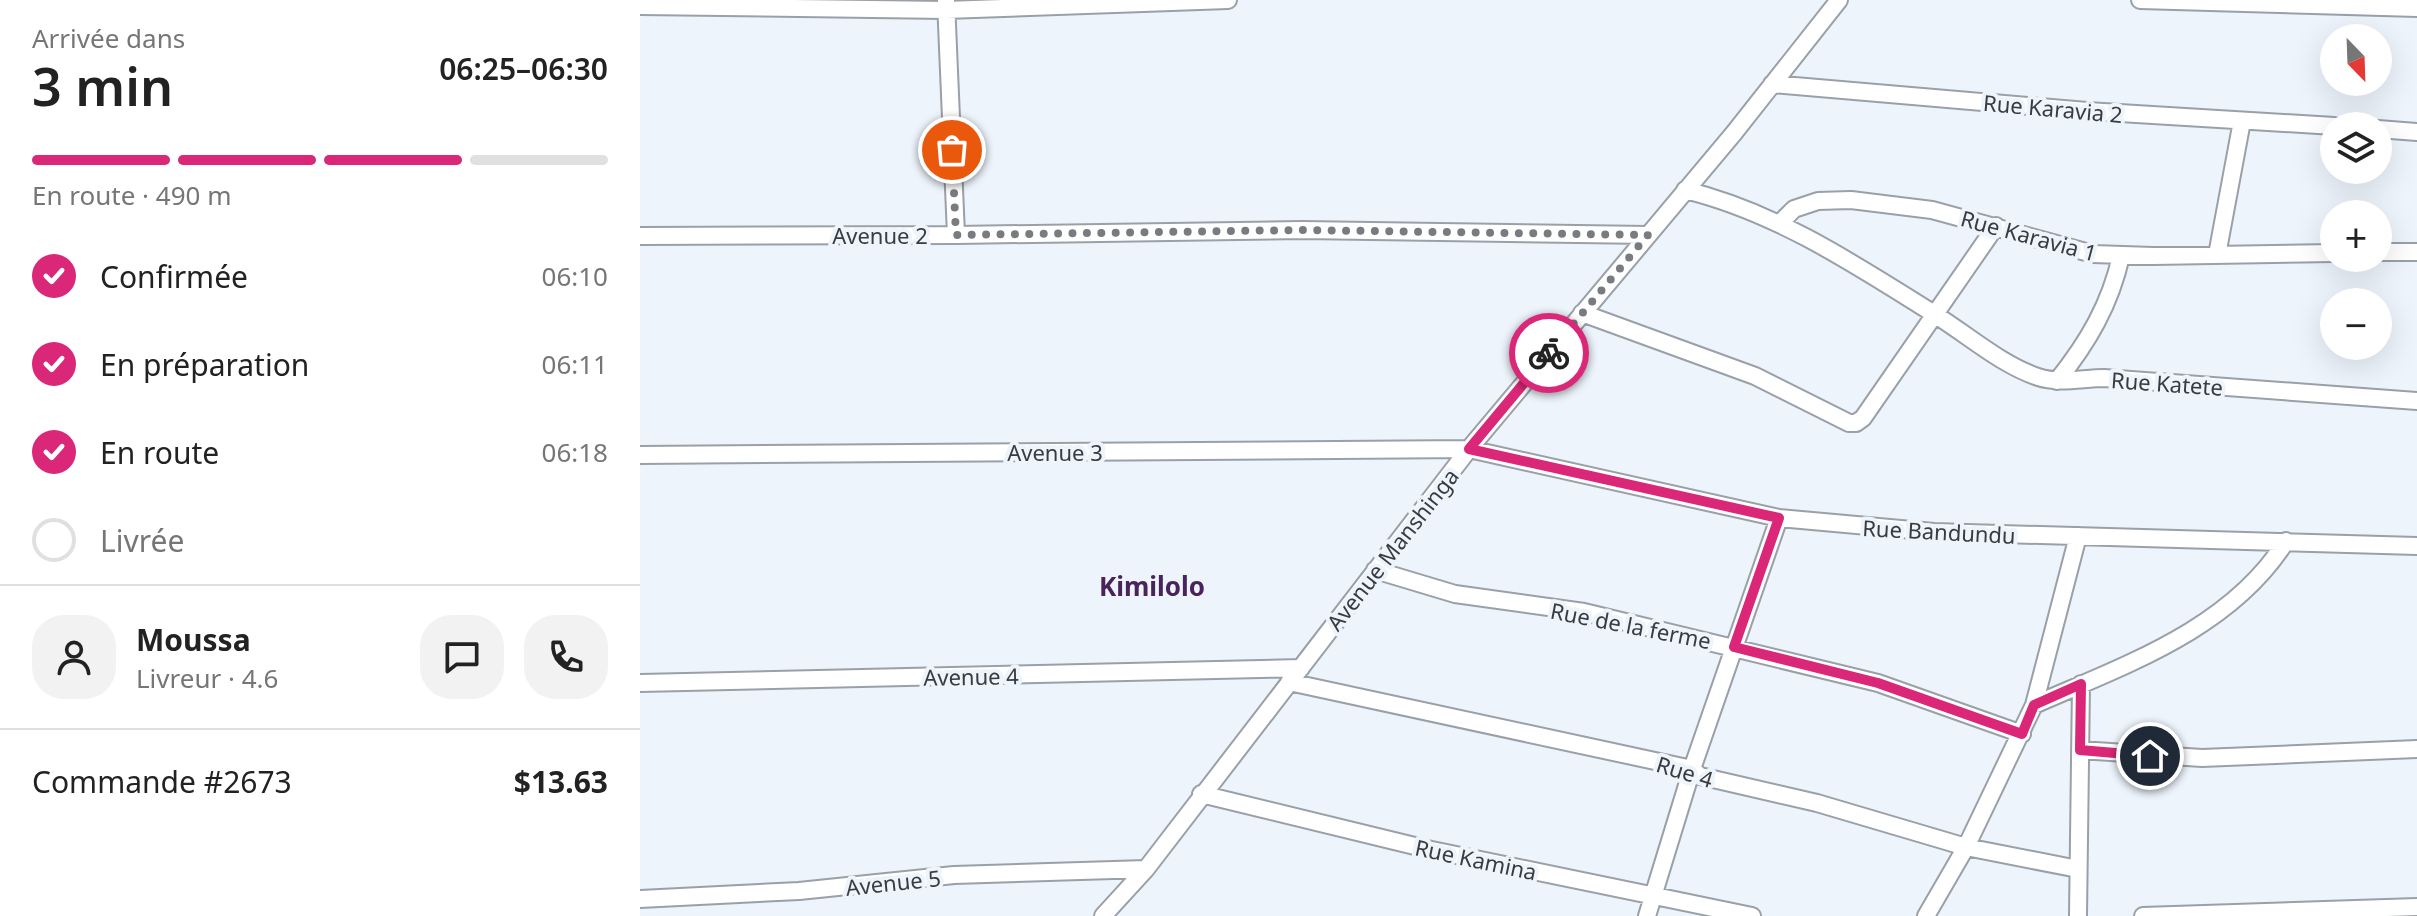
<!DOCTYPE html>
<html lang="fr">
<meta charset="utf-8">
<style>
:root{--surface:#fff;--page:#f2f2f2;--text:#222;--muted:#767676;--line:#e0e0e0;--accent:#db2777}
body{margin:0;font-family:"Noto Sans",sans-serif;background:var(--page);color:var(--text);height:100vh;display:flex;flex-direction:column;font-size:30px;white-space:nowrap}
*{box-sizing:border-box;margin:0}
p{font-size:26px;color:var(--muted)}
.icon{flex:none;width:44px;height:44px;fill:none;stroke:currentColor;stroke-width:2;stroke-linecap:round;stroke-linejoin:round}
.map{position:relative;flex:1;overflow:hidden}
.details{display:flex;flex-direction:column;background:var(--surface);width:640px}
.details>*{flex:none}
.needle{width:52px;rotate:157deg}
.tools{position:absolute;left:1680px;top:24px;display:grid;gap:16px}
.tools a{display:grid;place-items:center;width:72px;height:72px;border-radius:50%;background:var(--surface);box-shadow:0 8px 32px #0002;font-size:40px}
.pin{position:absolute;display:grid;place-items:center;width:68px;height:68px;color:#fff;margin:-34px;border:4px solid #fff;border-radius:50%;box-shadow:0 2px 8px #0007}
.courier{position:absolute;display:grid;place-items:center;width:80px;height:80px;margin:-40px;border:6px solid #db2777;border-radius:50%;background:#fff;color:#222;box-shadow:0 2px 10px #0007}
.head em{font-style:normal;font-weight:600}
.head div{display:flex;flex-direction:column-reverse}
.head{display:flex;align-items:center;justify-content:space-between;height:136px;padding:0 32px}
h1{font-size:52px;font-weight:600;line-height:60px}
.bar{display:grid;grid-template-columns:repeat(4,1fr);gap:12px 8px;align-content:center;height:96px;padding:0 32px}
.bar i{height:10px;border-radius:6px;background:var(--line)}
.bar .active{background:var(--accent)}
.bar p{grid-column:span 4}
.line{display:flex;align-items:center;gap:20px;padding:0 32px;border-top:2px solid var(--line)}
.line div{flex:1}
.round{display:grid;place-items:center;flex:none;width:84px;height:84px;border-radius:32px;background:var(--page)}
ol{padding:0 32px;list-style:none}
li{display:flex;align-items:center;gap:24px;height:88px}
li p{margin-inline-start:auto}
li .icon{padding:8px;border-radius:50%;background:var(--accent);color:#fff;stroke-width:4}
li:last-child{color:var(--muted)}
li i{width:44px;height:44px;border:4px solid var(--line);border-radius:50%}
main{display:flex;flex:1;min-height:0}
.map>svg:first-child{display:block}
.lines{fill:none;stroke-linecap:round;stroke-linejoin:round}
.minor-casing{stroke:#9aa0a8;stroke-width:20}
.minor{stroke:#fff;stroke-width:16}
.done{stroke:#787c81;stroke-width:8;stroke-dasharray:0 14.4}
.route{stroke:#db2777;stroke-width:10}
.labels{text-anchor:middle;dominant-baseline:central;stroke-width:8;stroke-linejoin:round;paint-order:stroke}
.street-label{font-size:22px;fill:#393b3f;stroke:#edf4fc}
.quarter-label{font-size:26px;font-weight:bold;fill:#49245a;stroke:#edf4fc}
</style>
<main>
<section class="details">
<div class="head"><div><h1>3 min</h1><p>Arrivée dans</p></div><em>06:25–06:30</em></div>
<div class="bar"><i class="active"></i><i class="active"></i><i class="active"></i><i></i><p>En route · 490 m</p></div>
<ol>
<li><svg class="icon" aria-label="check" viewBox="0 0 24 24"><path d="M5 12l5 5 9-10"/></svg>Confirmée<p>06:10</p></li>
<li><svg class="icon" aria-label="check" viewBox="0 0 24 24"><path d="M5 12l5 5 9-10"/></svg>En préparation<p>06:11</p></li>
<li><svg class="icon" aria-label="check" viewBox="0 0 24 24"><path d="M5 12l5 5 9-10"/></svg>En route<p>06:18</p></li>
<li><i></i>Livrée</li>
</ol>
<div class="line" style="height:144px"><a class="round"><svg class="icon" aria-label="person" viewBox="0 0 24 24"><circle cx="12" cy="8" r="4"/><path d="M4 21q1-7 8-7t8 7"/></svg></a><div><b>Moussa</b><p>Livreur · 4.6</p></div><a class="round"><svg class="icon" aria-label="chat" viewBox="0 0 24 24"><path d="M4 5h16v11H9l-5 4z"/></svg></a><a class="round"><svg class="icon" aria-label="phone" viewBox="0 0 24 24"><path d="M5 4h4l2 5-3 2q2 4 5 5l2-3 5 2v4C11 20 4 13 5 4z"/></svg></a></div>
<div class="line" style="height:104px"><div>Commande #2673</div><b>$13.63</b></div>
</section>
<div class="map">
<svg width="1777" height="916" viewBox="0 0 1777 916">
<rect width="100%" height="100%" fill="#edf4fc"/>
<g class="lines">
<g class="minor-casing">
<path id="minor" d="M1500,0L1777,8
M306,1L316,235
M0,6L306,10L588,0
M1132,84L1447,111L1694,126
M1738,129L1777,132
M1045,190C1136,212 1216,265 1294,314C1328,335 1360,364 1398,377C1419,384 1443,378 1464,378L1777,401
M1140,223L1154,209L1178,201L1211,200L1292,210L1453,254L1513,256L1694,253
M0,236L316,235L662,230L1008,235
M1738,252H1777
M1577,255L1602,121
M942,313L1115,376L1209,423H1216L1223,418L1356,226
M1417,381C1448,342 1470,305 1481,256
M0,455L829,449L1139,518L1294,532L1777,546
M735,570L815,594L944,612L1238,683L1382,734
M649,682L1052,769L1060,776L1177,803L1326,847L1438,869
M0,683L661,668
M1394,705C1485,665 1591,629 1646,541
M1440,750L1562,758L1777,749
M561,794L787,849L1112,916
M0,899L159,891L314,875L506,869
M463,916L506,869L829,449L1094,133L1199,0
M1007,916L1052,769L1139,518
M1286,916L1326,847L1394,705L1438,536
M1438,916L1441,684
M1503,916L1777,907"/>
</g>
<use href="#minor" class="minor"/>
</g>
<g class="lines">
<path class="done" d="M312,150L316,235L662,230L1008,235L909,353"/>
<path class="route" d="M909,353L829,449L1139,518L1094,647L1238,683L1382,734L1394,705L1441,684L1440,750L1510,756"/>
</g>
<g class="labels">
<g class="street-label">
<text transform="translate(1413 108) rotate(5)">Rue Karavia 2</text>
<text x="240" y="235">Avenue 2</text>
<text transform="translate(1389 235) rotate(15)">Rue Karavia 1</text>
<text transform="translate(1527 383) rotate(4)">Rue Katete</text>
<text x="415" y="452">Avenue 3</text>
<text transform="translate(1299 531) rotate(3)">Rue Bandundu</text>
<text transform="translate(752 549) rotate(-52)">Avenue Manshinga</text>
<text transform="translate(991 625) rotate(11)">Rue de la ferme</text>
<text transform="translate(331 676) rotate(-1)">Avenue 4</text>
<text transform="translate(1045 771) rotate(17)">Rue 4</text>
<text transform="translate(836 859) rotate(12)">Rue Kamina</text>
<text transform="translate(253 882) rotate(-6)">Avenue 5</text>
</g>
<g class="quarter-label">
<text x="512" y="586">Kimilolo</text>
</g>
</g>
</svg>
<div class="tools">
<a><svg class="needle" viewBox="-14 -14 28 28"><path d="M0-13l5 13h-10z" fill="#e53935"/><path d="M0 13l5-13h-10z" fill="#767676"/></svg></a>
<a><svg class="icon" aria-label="layers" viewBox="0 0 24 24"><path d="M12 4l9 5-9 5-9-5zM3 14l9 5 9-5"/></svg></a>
<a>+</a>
<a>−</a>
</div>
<div class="pin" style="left:312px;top:150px;background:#ea580c"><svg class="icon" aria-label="bag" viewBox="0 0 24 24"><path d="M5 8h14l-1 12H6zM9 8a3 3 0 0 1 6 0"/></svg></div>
<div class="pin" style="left:1510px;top:756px;background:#1f2937"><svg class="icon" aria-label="home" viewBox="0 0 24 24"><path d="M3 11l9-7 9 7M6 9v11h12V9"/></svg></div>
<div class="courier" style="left:909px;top:353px"><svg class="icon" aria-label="bike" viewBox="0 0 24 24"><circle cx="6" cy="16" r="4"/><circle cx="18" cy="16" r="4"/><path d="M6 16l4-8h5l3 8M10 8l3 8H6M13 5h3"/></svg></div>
</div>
</main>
